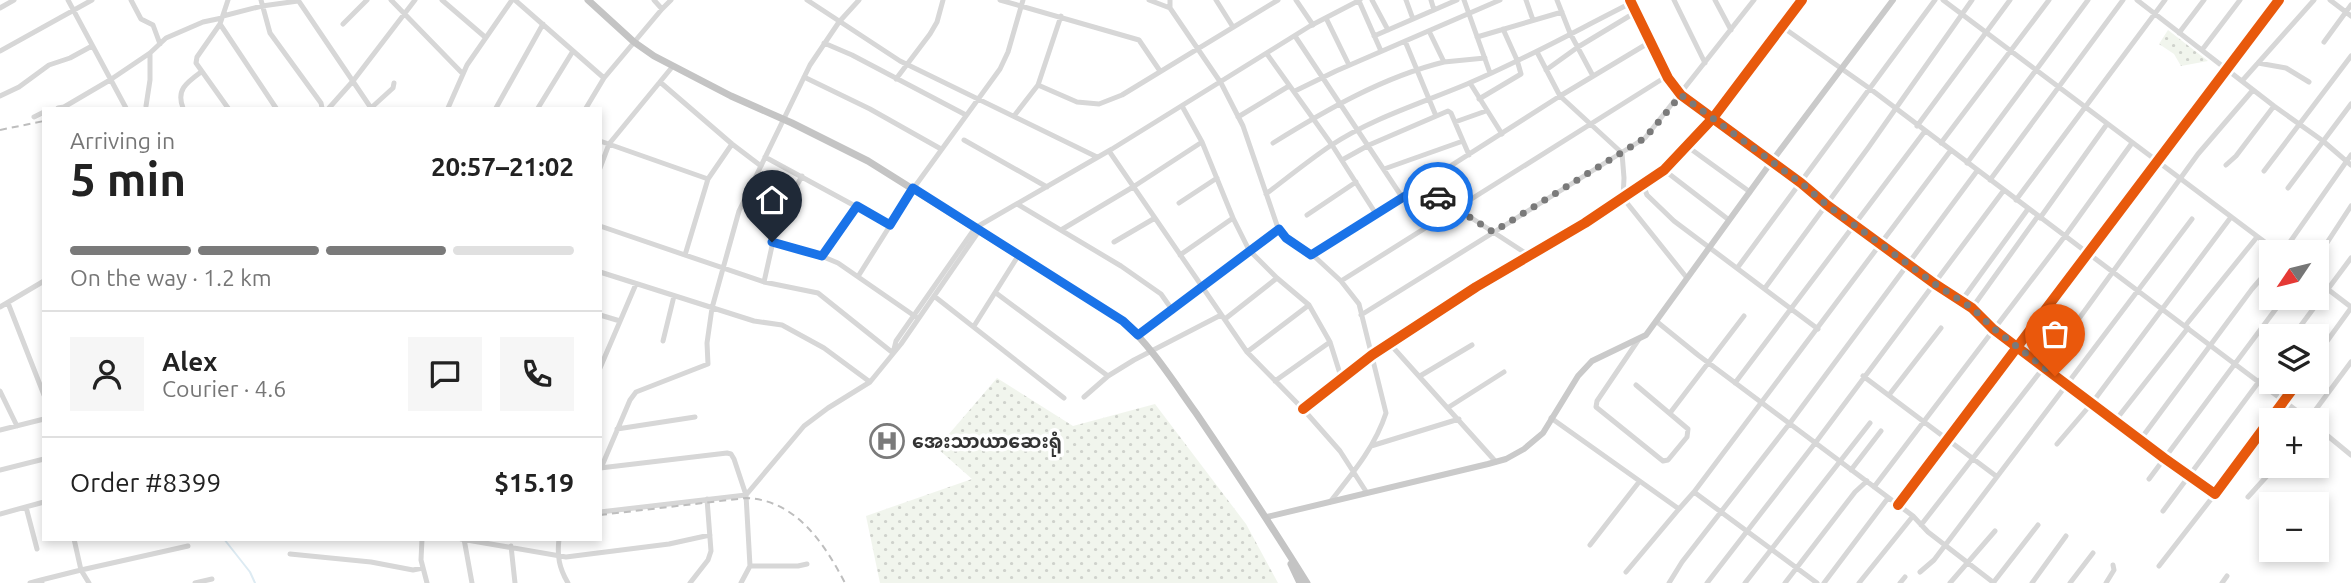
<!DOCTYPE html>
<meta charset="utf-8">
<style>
:root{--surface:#fff;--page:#f6f6f6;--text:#222;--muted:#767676;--line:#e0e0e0;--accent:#7a7a7a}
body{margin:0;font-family:Ubuntu,"Noto Sans Myanmar",sans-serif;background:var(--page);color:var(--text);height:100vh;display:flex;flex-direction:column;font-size:26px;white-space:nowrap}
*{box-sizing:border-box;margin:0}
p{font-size:23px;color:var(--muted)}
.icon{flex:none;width:38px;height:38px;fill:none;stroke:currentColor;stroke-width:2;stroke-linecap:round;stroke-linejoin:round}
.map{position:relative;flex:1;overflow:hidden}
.side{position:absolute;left:42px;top:107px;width:560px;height:434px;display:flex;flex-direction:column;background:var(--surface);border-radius:0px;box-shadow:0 4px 10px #0003}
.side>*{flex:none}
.needle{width:46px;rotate:235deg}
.tools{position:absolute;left:2259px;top:240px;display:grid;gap:14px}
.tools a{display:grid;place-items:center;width:70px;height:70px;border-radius:0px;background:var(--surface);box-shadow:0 4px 10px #0003;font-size:35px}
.pin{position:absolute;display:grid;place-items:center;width:60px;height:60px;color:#fff;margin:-72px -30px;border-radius:50% 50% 50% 0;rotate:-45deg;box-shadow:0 0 7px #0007}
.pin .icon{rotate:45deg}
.courier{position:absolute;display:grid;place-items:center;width:70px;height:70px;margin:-35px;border:5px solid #1a73e8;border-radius:50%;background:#fff;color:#222;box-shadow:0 2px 9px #0007}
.head em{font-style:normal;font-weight:700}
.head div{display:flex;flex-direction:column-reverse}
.head{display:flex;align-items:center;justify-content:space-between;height:119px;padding:0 28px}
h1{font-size:46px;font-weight:700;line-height:52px}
.bar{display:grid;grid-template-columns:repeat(4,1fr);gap:10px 7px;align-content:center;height:84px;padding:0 28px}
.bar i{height:9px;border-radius:5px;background:var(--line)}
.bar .selected{background:var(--accent)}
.bar p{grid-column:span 4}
.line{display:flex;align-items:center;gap:18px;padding:0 28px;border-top:2px solid var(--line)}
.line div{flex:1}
.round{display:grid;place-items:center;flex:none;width:74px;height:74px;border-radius:0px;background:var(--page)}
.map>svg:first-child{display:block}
.grass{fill:url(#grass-dots)}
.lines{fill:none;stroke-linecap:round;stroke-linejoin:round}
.stream{stroke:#ddebf3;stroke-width:2}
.minor{stroke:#d7d7d7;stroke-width:5}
.major{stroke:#cacaca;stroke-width:6}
.highway{stroke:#c4c4c4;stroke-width:7}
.rail{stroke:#bebebe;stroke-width:2;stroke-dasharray:7 5;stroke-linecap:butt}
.cycleway-casing{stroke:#fff;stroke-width:15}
.cycleway{stroke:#e8590c;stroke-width:10}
.done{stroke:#7a7a7a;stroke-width:7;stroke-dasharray:0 12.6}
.route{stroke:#1a73e8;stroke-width:9}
.labels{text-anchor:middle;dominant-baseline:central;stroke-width:7;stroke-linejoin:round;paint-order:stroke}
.poi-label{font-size:19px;font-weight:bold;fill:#333;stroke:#fff;text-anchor:start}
</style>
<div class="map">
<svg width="2351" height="583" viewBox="0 0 2351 583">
<defs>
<pattern id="grass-dots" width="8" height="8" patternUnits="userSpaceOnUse" patternTransform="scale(1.75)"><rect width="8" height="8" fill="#f1f5ed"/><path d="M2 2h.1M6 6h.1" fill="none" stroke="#cfd2cc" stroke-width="1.8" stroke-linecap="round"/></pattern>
</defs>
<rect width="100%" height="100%" fill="#fff"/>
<path class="grass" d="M2168,30L2208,61L2181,66L2174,54L2159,44Z
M997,378L1073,426L1155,404L1246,524L1278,583H880L866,516L972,479L937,448Z"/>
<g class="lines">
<path class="stream" d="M224,539L250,572L255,583"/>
<path class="minor" d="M68,0L126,108
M131,0L141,19L153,25L160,44
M228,0L220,24L197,57L196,63L228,108
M261,0L270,33L321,103L322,108
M298,0L371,108
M391,0L463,74
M442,0L485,37
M515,0L604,78
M654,0L662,9
M807,0L900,61L1097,157
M1000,0L1139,40L1160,71
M1149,0L1170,8
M1170,0V8L1221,83L1243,126L1278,228L1286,238L1315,257L1341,281L1359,304L1386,413C1375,447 1352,474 1330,502
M1216,0L1233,27
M1296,0L1313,25
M1372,0L1388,30
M1406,0L1413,19
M1431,0L1434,10
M1464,0L1490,73
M1526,0L1533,20
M1557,0L1570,33L1593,76
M1630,0L1668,78L1681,95L1801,183L1827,205L1935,284L1972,308L1993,329L2164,458L2215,494L2298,382
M1674,0L1705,63
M1715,0L1731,30
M1943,0L2278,252
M2137,0L2274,106L2323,141L2351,165
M2330,0L2351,16
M1359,1L1381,51
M0,8L14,0
M223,16L262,6L298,1
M1326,18L1349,65
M220,24L276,108
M343,24L367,0
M1781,26L1869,88L2309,420
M2179,33L2204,0
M1295,36L1402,197
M1374,36L1457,0
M1477,37L1562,12
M1405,41L1436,116
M2324,42L2351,5
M824,43L852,55L966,115
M2202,50L2240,0
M0,51L92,0
M1537,52L1560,96L1622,153L1624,178L1623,198L1687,278
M1267,54L1332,145L1376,214
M1444,62L1485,58
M2258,63L2286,68L2309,82
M1546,70L1578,47L1636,12
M804,77L870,109L941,149
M896,79L930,34L937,22L943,0
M2242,81L2314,0
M660,82L732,144L761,166
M1470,83L1502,134
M1038,85L1077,102L1099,104L1122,95L1278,0
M1295,91L1336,71L1500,0
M0,96L19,87L49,65L70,58L92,46
M1479,99L1521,74L1517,60L1503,29
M146,106L150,80V53
M1182,106L1202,142L1233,218L1249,250L1277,278L1309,305L1330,342L1342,380
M58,108L64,107L110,80L150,53L166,38L203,22L222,18
M183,108C176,90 186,83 201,72
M329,108L353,81L415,0
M371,108L393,88L394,83
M448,108L467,65L512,0
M496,108L543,24
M538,108L573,51
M586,108L604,78L662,9L671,0
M1014,116L1038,85L1061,16
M34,117L44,112
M1238,117L1289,86
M1455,122L1486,111
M1917,126L2010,0
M964,140L1047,187
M600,141L708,179
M1273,143C1326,110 1383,77 1444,62L1429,31
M1941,143L2049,0
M1688,147L1750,192
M1109,151L1247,352L1303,409L1340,451L1367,493
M765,157L890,225
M1342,160L1369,145L1448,111L1451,113L1469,155
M1967,163L2088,0
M2226,165L2236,156L2274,106
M600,168L609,144L673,66
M1384,169L1463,141
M1664,170L1729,220
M2264,171L2351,56
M1990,180L2123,0
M1421,185L1530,256
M1643,185L1647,195L1674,221L1818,329
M2288,188L2351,104
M1266,194C1287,178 1308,161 1330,146C1372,118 1422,103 1467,84C1524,60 1577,30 1631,3
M2016,200L2165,0
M1179,203L1217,178
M1017,204L1121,266L1161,294L1173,311
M1307,215L1356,182
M2040,218L2107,124
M600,226L764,282L818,293L893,353
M1061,230L1133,187L1202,142
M772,242L814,253L838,263L916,317
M1114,242L1155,218
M2283,252L2351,155
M685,255L708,179L732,144
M1180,255L1233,218
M1311,255L1560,96L1650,42
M823,256L857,206
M2317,258L2351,206
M1738,267L1935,0
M600,272L754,321L782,325L824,348L870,382
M859,275L913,189L1000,69L1008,52L1023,0
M1341,281L1667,76
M2317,281L2351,307
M764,282L778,219L802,176
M1765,288L1868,148L1972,0
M996,293L1108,376
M934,296L1064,398
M1962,300L2028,209
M8,303L44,395
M0,307L44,281
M1972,308L2038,216
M600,315L620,321
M1361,315L1645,138L1754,0
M1225,319L1277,278
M1656,321L1698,355L1913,516L1928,532L1994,583
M974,326L1018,256
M2185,326L2257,237
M1138,335L1279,229
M2293,336L2351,258
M663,341L674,296
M1390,344L1496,462
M1247,352L1309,305
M893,353L896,341L975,228L1112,149L1310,26L1360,0
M2317,355L2351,308
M600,368L636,284
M1420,376L1472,345
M1863,376L1996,476
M1275,381L1330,342
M1735,383L1925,131
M1636,385L1688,429L1687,437L1668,460L1663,461L1596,407L1597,401L1639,339
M0,391L17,426
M1889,395L1941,328
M1084,397L1108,376L1134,360L1221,315
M1449,407L1504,372
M1303,409L1372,355L1476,287L1585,223L1664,170L1713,118L1802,0
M1670,413L1744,316
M1551,418L1679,509L1694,492L1817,583
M2308,420L2351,362
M2115,421L2188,328
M2317,427L2351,455
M617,429L695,417
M0,430L44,419
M2140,440L2252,289L2272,266
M2057,444L2092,403L2231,217
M1371,446L1459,419
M600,468L727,453L731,454L734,459L746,495L600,512
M601,468L630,400L636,392L708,364L707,343L712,308L739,211L810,65L839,22L859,0
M0,470L44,459
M1851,470L1881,431
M2149,479L2284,298
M1874,487L2065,236L2132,143
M1694,492L1951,150
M2248,497L2276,466
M1898,505L2279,0
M26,507L37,549
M2163,511L2272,364
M0,514L44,502
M1921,525L2044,367L2198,154L2253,90
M422,539L421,560L427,583
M461,539L566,557L669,544L710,535
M464,539L472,583
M559,539C557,556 559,568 568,583
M1590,545L1639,482
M511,546L515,583
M290,554L371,562L413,570L423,568
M750,566H798L807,564
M2159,566L2215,494
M1626,572L1679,509
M1920,572L1934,560L2192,219
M30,583L41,580
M42,583L41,580L81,570L74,539
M89,583L81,570L188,546
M195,583L212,579
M690,583L708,560L711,551L707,499
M741,583L750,566L746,495L804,426L828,408L870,382L901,344L979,231
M1669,583L1682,562L1790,423L1977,171
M1707,583L1816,442L2004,190
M1745,583L1870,423
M1785,583L1855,492L1867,481
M1824,583L1888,498
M1859,583L1913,516
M1900,583L1905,577
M1950,583L1995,531
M1993,583L2038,525
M2032,583L2066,536
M2070,583L2093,553
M2106,583L2114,570L2113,565
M2222,583L2227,576"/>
<path class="major" d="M1267,517L1488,464L1506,459L1524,449L1543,433L1578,376L1592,361L1646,335L1772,161L1893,0"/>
<path class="highway" d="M588,0L634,42L654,56L731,96L792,123L868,161L1123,321C1152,347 1173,381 1196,413C1234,469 1271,525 1307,583
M1291,564L1300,583"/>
<path class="rail" d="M0,130L44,121
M600,515L746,498C796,500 824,543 845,583"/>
<g class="cycleway-casing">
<path id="cycleway" d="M1630,0L1668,78L1681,95L1801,183L1827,205L1935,284L1972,308L1993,329L2164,458L2215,494L2298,382
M1303,409L1372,355L1476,287L1585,223L1664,170L1713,118L1802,0
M1898,505L2279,0"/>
</g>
<use href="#cycleway" class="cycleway"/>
</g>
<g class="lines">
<path class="done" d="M1438,197L1493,232L1645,138L1681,95L1801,183L1827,205L1935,284L1972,308L1993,328L2055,376"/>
<path class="route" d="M772,242L822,256L857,206L890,225L913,188L1123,321L1138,335L1279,229L1286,238L1311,255L1421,186L1438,197"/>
</g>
<defs>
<g id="hospital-ring" transform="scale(1.75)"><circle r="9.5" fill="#fff" stroke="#7a7a7a" stroke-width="1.5"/><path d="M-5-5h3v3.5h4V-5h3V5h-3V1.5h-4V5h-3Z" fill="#7a7a7a"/></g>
</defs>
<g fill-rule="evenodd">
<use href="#hospital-ring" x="887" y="441"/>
</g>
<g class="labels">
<g class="poi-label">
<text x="912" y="441">အေးသာယာဆေးရုံ</text>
</g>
</g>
</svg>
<div class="tools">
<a><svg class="needle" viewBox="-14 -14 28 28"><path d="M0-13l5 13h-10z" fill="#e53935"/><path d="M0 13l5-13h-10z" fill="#767676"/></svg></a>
<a><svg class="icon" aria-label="layers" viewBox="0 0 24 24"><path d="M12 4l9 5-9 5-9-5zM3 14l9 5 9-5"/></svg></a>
<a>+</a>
<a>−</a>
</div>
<div class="pin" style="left:2055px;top:376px;background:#ea580c"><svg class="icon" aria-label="bag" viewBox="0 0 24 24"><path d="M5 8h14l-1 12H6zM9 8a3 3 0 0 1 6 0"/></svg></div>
<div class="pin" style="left:772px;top:242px;background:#1f2937"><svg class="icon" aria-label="home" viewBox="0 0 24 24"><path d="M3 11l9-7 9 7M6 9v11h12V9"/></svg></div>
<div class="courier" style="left:1438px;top:197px"><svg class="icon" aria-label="car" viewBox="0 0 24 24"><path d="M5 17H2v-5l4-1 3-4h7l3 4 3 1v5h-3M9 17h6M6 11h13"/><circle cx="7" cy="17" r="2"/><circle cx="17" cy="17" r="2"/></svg></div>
<section class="side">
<div class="head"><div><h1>5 min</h1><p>Arriving in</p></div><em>20:57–21:02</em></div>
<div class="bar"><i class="selected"></i><i class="selected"></i><i class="selected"></i><i></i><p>On the way · 1.2 km</p></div>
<div class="line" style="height:126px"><a class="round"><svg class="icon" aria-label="person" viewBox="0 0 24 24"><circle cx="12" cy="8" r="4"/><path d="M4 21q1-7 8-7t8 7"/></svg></a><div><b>Alex</b><p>Courier · 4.6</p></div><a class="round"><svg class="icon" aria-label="chat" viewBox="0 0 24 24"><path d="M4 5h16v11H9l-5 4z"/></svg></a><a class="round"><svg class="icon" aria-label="phone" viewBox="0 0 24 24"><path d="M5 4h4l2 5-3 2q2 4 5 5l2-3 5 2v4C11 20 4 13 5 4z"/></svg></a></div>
<div class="line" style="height:91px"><div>Order #8399</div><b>$15.19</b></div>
</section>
</div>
